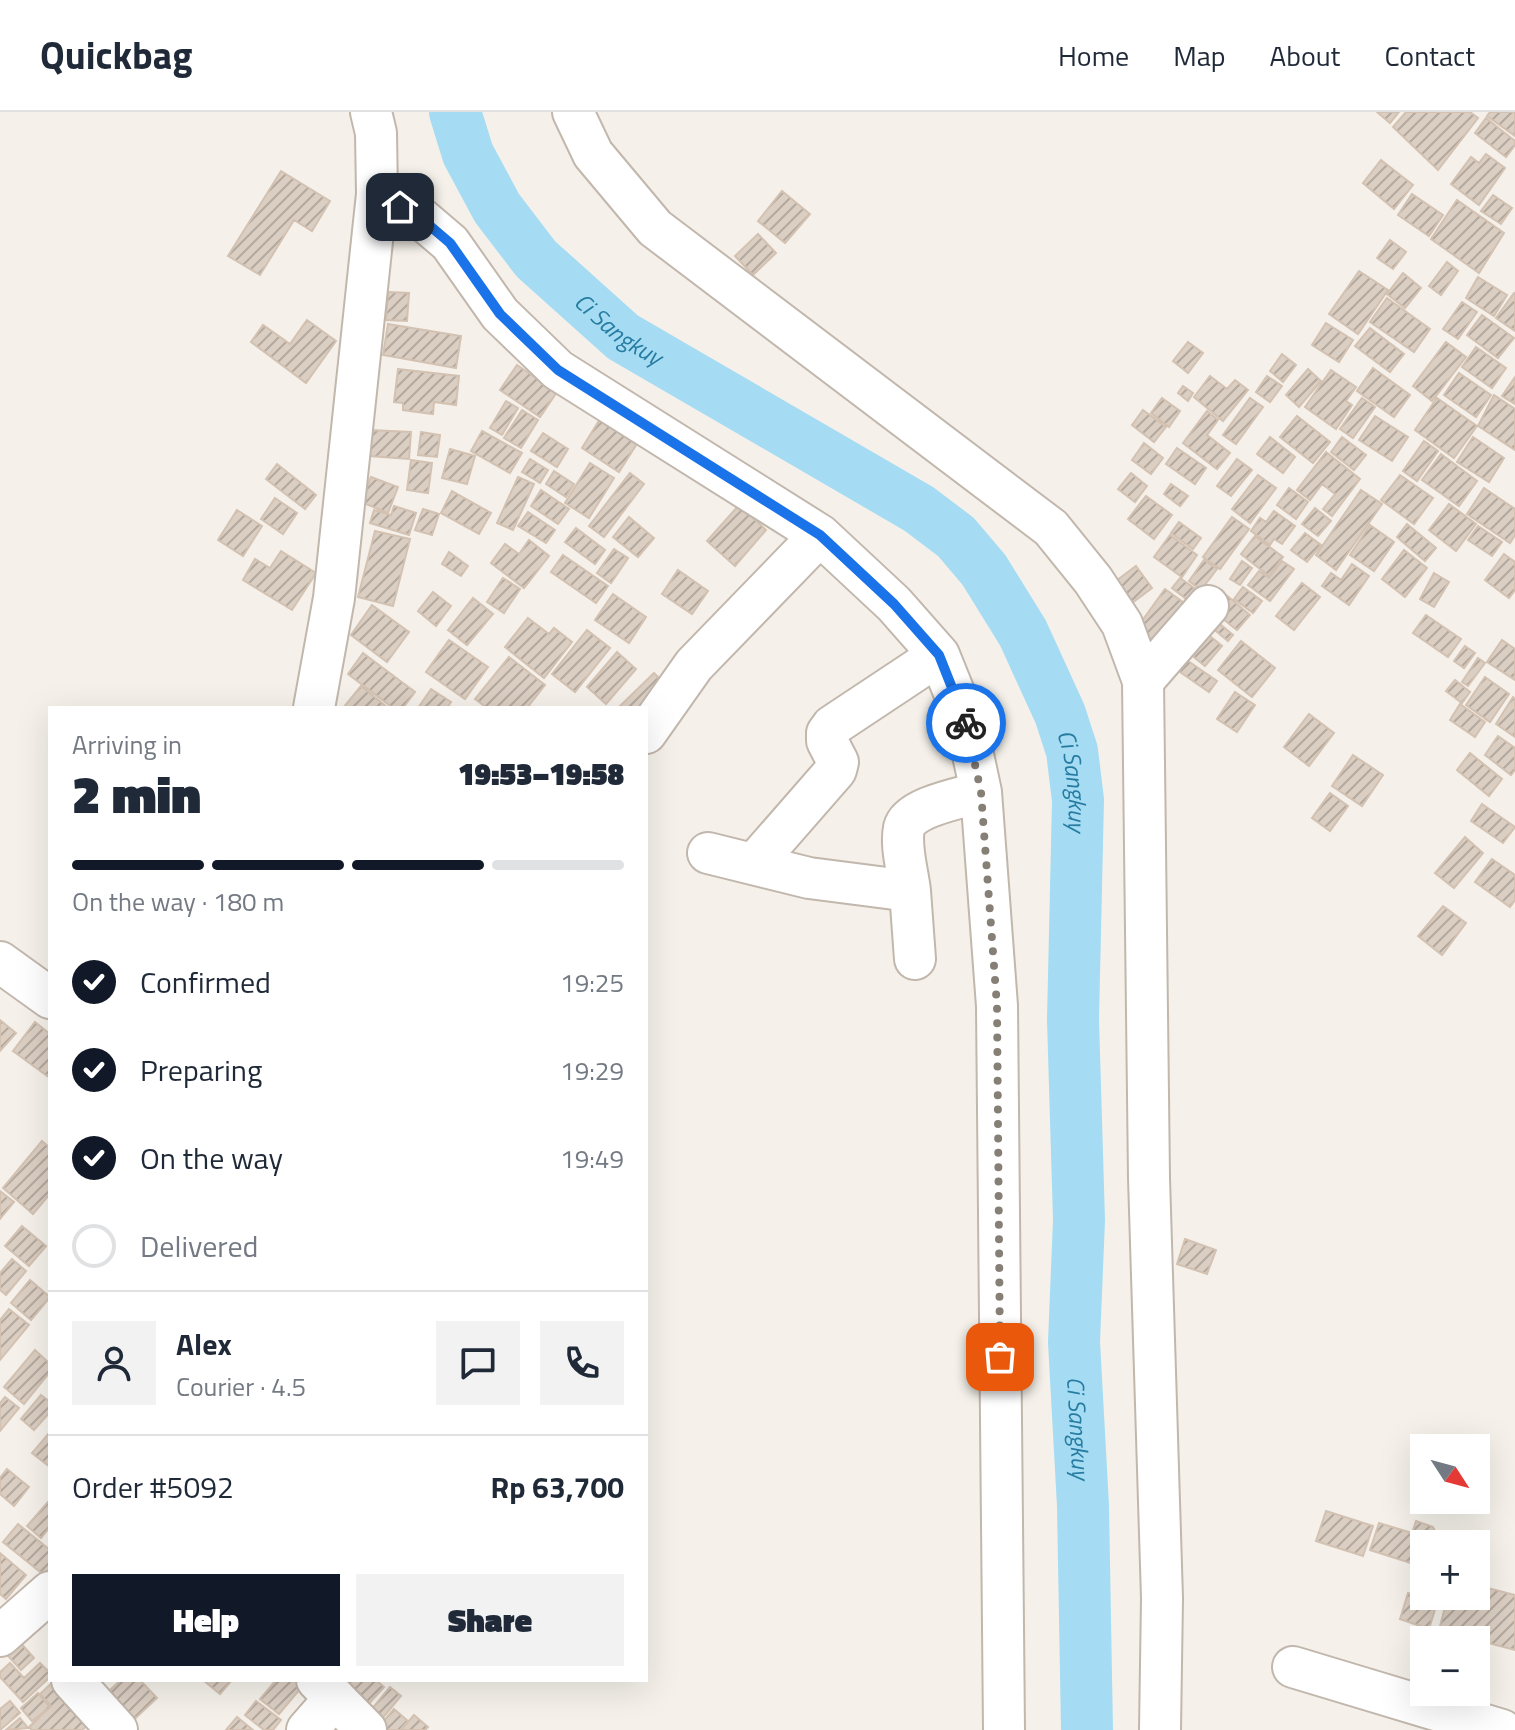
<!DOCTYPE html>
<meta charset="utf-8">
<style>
:root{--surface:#fff;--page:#f2f2f3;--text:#1f2937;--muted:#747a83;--line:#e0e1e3;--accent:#111827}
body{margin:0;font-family:"Titillium Web",sans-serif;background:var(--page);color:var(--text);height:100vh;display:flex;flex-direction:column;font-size:30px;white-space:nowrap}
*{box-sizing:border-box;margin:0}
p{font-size:26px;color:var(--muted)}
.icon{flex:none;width:44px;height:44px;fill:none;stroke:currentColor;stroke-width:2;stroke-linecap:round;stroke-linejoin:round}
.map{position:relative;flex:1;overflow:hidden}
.panel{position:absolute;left:48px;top:594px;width:600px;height:976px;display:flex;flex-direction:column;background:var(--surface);border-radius:0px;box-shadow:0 8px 32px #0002}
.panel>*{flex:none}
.needle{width:52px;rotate:126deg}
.controls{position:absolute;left:1410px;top:1322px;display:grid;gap:16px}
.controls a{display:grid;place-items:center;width:80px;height:80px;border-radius:0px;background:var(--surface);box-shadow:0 8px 32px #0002;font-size:40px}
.pin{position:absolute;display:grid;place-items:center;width:68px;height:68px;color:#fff;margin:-34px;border-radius:16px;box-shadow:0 4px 12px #0006}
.courier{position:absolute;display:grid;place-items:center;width:80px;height:80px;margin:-40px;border:6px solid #1a73e8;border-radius:50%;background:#fff;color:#222;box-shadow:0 2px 10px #0007}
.headline em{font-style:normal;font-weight:800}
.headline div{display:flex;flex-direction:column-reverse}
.headline{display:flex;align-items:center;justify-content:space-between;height:136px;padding:0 24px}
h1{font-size:52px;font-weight:800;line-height:60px}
.bar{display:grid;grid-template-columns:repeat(4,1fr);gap:12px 8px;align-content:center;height:96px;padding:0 24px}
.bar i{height:10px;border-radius:6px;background:var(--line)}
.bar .selected{background:var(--accent)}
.bar p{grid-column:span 4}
.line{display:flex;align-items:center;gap:20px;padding:0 24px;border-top:2px solid var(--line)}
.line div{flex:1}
.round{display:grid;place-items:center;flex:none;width:84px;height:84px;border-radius:0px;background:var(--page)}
ol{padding:0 24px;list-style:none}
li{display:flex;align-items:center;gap:24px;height:88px}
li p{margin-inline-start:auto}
li .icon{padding:8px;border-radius:50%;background:var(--accent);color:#fff;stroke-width:4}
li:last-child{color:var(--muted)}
li i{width:44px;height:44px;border:4px solid var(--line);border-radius:50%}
.primary-button{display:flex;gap:16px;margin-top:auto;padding:16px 24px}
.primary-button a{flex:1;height:92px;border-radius:0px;background:var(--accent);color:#fff;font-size:32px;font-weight:800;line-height:92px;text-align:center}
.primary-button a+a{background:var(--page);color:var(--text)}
header{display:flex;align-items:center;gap:48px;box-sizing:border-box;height:112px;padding:0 40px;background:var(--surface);border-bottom:2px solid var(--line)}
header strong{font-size:38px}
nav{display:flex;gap:44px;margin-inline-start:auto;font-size:28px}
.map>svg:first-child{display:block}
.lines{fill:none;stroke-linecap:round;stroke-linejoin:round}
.river{stroke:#a5dcf3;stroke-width:52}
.building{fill:url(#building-hatch);stroke:#d3c2b2;stroke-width:2}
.minor-casing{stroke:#c2b7ac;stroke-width:44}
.minor{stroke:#fff;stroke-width:40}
.done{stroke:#867f76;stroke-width:8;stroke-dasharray:0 14.4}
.route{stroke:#1a73e8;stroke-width:10}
.labels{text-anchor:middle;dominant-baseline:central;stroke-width:6;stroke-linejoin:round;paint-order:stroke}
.water-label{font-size:24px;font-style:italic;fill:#277ca2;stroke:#fff}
</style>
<header>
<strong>Quickbag</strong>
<nav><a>Home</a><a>Map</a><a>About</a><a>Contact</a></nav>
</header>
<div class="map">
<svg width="1515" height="1618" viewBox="0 0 1515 1618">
<defs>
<pattern id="building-hatch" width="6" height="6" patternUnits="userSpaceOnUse" patternTransform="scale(2)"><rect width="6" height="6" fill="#dbcec2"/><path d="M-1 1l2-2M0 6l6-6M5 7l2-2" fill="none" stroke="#b4a99e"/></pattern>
</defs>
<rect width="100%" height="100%" fill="#f5f1ea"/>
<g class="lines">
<path class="river" id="s1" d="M455,0L468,42L497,96L536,147L623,225L919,397L956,425L984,458L1023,521L1060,602L1072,639L1078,688L1073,908L1079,1108L1074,1230L1083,1394L1087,1618"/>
</g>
<path class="building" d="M1377,0H1399L1390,11Z
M1406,0H1470L1478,6L1438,58L1393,15Z
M1490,0H1515V24L1487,4Z
M1486,6L1515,29V33L1506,45L1475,21Z
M1486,42L1505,56L1479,93L1451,72L1471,45L1479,51Z
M1381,48L1413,73L1394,97L1363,71Z
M281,59L330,89L312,119L294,108L260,163L228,144Z
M782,79L810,102L785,131L758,109Z
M1412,82L1443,103L1429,124L1398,103Z
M1493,83L1512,96L1501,112L1481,99Z
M1457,88L1504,121L1479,161L1431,127Z
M758,122L776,141L753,163L735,144Z
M1390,128L1406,140L1393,157L1377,146Z
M1447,150L1458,159L1441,183L1429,174Z
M1359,159L1388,178L1358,222L1329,202Z
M1403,161L1421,176L1405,196L1387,182Z
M1478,165L1507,183L1494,204L1466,186Z
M388,180L409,181L407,209L386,208Z
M1514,181L1515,182V219L1496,206Z
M1387,186L1430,217L1414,240L1370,210Z
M1462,190L1477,200L1458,227L1443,217Z
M1482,203L1514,226L1498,246L1467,223Z
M307,208L336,229L306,271L251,230L263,213L290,232Z
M1326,211L1353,228L1339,250L1312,233Z
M388,212L461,224L456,256L383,243Z
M1370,216L1404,242L1390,260L1355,234Z
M1188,230L1203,241L1188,261L1173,249Z
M1446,230L1466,245L1432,289L1413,274Z
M1476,235L1506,256L1492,276L1462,255Z
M1282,242L1296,253L1283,270L1270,259Z
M517,253L557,280L540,305L500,278Z
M1373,256L1410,283L1394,305L1357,279Z
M398,257L459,264L456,293L434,290L433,302L403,298V291L394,290Z
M1308,257L1321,269L1299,295L1286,283Z
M1331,258L1356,275L1346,289L1352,293L1336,317L1305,295Z
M1459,261L1491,283L1476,305L1444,283Z
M1210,264L1227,277L1235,268L1248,278L1223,309L1194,285Z
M1267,264L1282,274L1270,290L1256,280Z
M1515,265V292L1502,284Z
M1183,274L1193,281L1188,289L1178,281Z
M1494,283L1515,297V338L1478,314Z
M1162,286L1180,299L1169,315L1151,301Z
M1250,286L1263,295L1236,332L1223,323Z
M1362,286L1375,295L1353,326L1340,317Z
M1437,286L1477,314L1454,346L1415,318Z
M506,289L518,296L502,323L490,316Z
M522,298L538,308L521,336L504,326Z
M1143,298L1166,315L1154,330L1132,313Z
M1207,299L1218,308L1207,323L1230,341L1217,357L1183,331Z
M1297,304L1330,330L1313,351L1280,325Z
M1375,304L1408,325L1392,349L1359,328Z
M600,307L638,330L619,360L582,336Z
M370,318L411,320L409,347L369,344Z
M482,319L522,341L510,361L471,339Z
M421,320L440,323L437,345L418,343Z
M543,321L568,337L557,355L531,339Z
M1270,325L1295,345L1283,361L1257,342Z
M1342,325L1366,343L1354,358L1331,340Z
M1473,325L1504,346L1489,370L1457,350Z
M1424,329L1438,339L1417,369L1403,359Z
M1144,331L1163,346L1151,362L1132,348Z
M1177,336L1206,356L1195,372L1166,352Z
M450,337L475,344L467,372L442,366Z
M1326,340L1360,367L1332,404L1323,397L1335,382L1322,372L1310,388L1297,378Z
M1441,342L1477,369L1459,394L1422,368Z
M530,347L548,358L540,371L522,360Z
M1237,347L1252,358L1231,384L1217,374Z
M411,348L432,351L428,381L407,378Z
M590,351L614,366L589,406L565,391Z
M277,352L316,383L305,397L266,367Z
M554,359L574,372L566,385L546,372Z
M630,361L644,372L604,425L589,414Z
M1131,361L1147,374L1135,390L1118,377Z
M1258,363L1276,376L1250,411L1232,397Z
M1400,363L1433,386L1414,412L1381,388Z
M371,365L398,375L388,401L361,390Z
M518,365L534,372L513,418L497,411Z
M1171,372L1188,384L1180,394L1164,382Z
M1289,376L1308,390L1296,407L1277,393Z
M1484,376L1515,397V423L1510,431L1467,402Z
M541,378L569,397L558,412L531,394Z
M1361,378L1382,392L1336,458L1316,443Z
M452,379L491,401L479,422L441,401Z
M1146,384L1172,403L1154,427L1128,407Z
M275,386L297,401L283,422L261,407Z
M1449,392L1476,412L1456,439L1429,418Z
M739,393L766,418L735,454L707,429Z
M394,394L416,401L409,423L370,411L374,398L391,403Z
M1315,396L1331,409L1318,424L1302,412Z
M423,397L439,402L432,423L415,418Z
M237,398L262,414L243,444L218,428Z
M1274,399L1295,414L1282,432L1274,427L1270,433L1251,419L1260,406L1266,410Z
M528,400L555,418L546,431L518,414Z
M629,405L654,426L638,445L613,425Z
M1232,405L1249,417L1220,457L1203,445Z
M1179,410L1201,426L1193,437L1171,421Z
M1407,412L1436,436L1425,449L1397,425Z
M1370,413L1394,430L1374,459L1350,443Z
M1478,414L1502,430L1492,444L1468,428Z
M576,416L605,438L595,452L565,430Z
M375,419L410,427L393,494L358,485Z
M1305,421L1321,433L1307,450L1291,438Z
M1170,423L1197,443L1182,465L1154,445Z
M1255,424L1283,445L1269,464L1241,442Z
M529,428L549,444L524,476L491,451L505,432L519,442Z
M614,437L628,446L611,471L597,461Z
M1404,438L1427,456L1405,485L1382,467Z
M281,439L316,461L292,498L243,468L255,447L270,456Z
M449,440L468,454L461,464L442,452Z
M1504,442L1515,450V478L1509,486L1485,468Z
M563,443L608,474L596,491L551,460Z
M1204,448L1217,457L1201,478L1189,469Z
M1242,449L1252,456L1240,473L1230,467Z
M1282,449L1294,457L1270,489L1248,473L1259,459L1269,466Z
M1352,452L1369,464L1349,493L1322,474L1331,461L1341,468Z
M1136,454L1152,476L1120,500L1104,478Z
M678,458L708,479L692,502L662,482Z
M1434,461L1449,470L1434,495L1420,487Z
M503,466L520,477L504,501L487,490Z
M1180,466L1197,478L1189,489L1172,476Z
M1302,471L1320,485L1294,518L1276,504Z
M1243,475L1262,489L1253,501L1234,487Z
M1165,477L1191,496L1160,538L1134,520Z
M433,480L451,494L436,514L418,499Z
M613,482L646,505L629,531L595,508Z
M1225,482L1250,503L1237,518L1212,498Z
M473,486L493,502L467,533L448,518Z
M372,493L409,520L387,550L351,523Z
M1209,503L1233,523L1228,529L1204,509Z
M1426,503L1461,527L1448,545L1413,521Z
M528,506L549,522L554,516L572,530L544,566L505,535Z
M1195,512L1222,534L1205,554L1179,533Z
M587,518L610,536L575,580L552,562Z
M449,528L488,555L465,587L426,560Z
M1502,528L1515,537V568L1487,550Z
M1241,529L1275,556L1252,585L1218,558Z
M1465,534L1475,541L1464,556L1454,549Z
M617,540L636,557L606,592L587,575Z
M363,541L415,580L403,596H393L348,562Z
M1178,542L1217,569L1209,580L1170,553Z
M509,545L545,573L527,596H487L475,587Z
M1478,546L1485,551L1468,574L1462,570Z
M654,561L671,578L646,596H618Z
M1485,565L1509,582L1490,610L1466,593Z
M1455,568L1470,580L1462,591L1446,579Z
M361,574L388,596H343Z
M431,577L451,590L447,596H418Z
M1235,580L1255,593L1237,620L1217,607Z
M1513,585L1515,587V625L1496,612Z
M1460,592L1485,610L1475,625L1450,608Z
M1309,602L1334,621L1309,654L1284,635Z
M1498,624L1515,636V658L1511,663L1485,643Z
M1470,641L1502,667L1489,684L1457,658Z
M1353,643L1383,663L1362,694L1332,674Z
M1330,681L1348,694L1330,719L1312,706Z
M1482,692L1515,715L1503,731L1471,709Z
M1465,725L1483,741L1454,776L1435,761Z
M1492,747L1515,763V788L1510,795L1475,770Z
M1443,794L1466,811L1442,843L1418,824Z
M0,908L16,921L0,939Z
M35,910L50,922V966L13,939Z
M42,1029L50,1036V1082L33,1102L3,1076Z
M0,1079L14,1090L0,1107Z
M22,1114L46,1134L29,1154L5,1134Z
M1185,1127L1216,1138L1207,1162L1177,1152Z
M12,1147L26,1159L6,1183L0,1178V1161Z
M30,1168L50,1185L31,1208L11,1191Z
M9,1197L29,1213L0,1248V1208Z
M35,1238L50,1252V1260L24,1292L4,1275Z
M41,1283L50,1290V1300L34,1318L21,1307Z
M5,1285L19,1296L0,1319V1291Z
M50,1320V1355L32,1341Z
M7,1357L29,1375L14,1394L0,1382V1366Z
M48,1390L50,1392V1415L41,1426L27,1414Z
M1326,1399L1373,1414L1363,1444L1316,1429Z
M1416,1409L1433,1415L1435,1419L1431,1432H1424L1423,1455L1370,1438L1379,1411L1412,1421Z
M18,1412L50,1438V1456L44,1463L3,1430Z
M0,1441L26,1463L6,1487L0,1482Z
M1476,1445L1486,1448L1479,1471L1476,1470Z
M1476,1473L1515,1483V1538L1439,1518L1448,1484H1476Z
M1408,1481L1437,1491L1429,1517L1400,1507Z
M11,1520L34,1546L21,1558L0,1535Z
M10,1551L24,1566L40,1551L50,1561V1565L23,1590L0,1565V1560Z
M55,1568L94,1608L82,1618H32L29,1615L51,1594L40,1582Z
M121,1568H140L157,1586L127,1614L101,1586Z
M203,1568H232L220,1582Z
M276,1568H303L306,1570L279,1602L260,1587Z
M334,1568H376L384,1575L365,1596Z
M390,1575L401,1584L381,1608L370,1599Z
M38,1581L50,1595L32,1609L21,1596Z
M10,1589L20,1601L0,1618V1597Z
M256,1589L281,1608L273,1618H264L245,1603Z
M394,1597L408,1609L400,1618H376Z
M414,1603L428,1615L425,1618H401Z
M237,1605L253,1618H226Z
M20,1606L28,1616L6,1618Z"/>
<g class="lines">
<g class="minor-casing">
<path id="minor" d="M573,0L593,42L655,116L1051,416L1093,468L1122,512L1143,569L1149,1066L1162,1486L1160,1618
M377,82L423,108L450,131L500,202L558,258L820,423L894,492L939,543L966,610L981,680L997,894L1004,1618
M1143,569L1208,494
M314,596L334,486L377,82L376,21L371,0
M646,621L694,553L820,423
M708,741L809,766L910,779C908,760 900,735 904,716C909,695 961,686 981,680
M754,752L836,658L838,650L827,629V621L832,614L939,543
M910,779L915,847
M0,850L50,886
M0,1524L50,1480
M1293,1555L1502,1618
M72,1568L117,1618
M317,1568L366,1618
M307,1618L335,1586"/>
</g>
<use href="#minor" class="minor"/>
</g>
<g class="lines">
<path class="done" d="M966,611L981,680L997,894L1000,1245"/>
<path class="route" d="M400,95L423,108L450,131L500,202L558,258L820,423L894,492L939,543L966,611"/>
</g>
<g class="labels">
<g class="water-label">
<text stroke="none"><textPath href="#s1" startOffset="278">Ci Sangkuy</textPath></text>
<text stroke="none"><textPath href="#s1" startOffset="950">Ci Sangkuy</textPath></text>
<text stroke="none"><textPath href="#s1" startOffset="1598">Ci Sangkuy</textPath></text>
</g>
</g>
</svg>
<div class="controls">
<a><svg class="needle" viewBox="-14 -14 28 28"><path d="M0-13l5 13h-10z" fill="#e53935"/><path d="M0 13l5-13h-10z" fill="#747a83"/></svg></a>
<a>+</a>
<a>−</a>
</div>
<div class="pin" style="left:1000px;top:1245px;background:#ea580c"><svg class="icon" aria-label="bag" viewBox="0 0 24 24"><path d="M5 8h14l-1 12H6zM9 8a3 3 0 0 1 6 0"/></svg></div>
<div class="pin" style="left:400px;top:95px;background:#1f2937"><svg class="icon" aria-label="home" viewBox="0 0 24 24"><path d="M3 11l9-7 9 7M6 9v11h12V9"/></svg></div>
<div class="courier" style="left:966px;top:611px"><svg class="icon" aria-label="bike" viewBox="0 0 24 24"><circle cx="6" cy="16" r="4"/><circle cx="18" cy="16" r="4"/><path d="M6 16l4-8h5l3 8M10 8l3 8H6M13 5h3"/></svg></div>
<section class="panel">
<div class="headline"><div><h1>2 min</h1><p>Arriving in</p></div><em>19:53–19:58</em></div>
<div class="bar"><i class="selected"></i><i class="selected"></i><i class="selected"></i><i></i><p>On the way · 180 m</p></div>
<ol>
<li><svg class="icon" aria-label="check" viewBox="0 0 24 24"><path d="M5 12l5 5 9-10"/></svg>Confirmed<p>19:25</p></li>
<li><svg class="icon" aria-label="check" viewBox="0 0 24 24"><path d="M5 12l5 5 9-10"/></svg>Preparing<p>19:29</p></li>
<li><svg class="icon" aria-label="check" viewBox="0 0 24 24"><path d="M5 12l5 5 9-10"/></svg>On the way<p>19:49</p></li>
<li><i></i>Delivered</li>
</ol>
<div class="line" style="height:144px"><a class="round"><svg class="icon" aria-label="person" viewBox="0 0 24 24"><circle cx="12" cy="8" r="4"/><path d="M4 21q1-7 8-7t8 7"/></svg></a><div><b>Alex</b><p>Courier · 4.5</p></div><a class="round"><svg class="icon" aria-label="chat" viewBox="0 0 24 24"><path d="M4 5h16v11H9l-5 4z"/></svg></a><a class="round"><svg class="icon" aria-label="phone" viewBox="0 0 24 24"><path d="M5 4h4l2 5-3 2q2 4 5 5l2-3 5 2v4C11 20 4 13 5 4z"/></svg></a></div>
<div class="line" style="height:104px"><div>Order #5092</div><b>Rp 63,700</b></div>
<div class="primary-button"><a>Help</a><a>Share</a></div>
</section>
</div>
